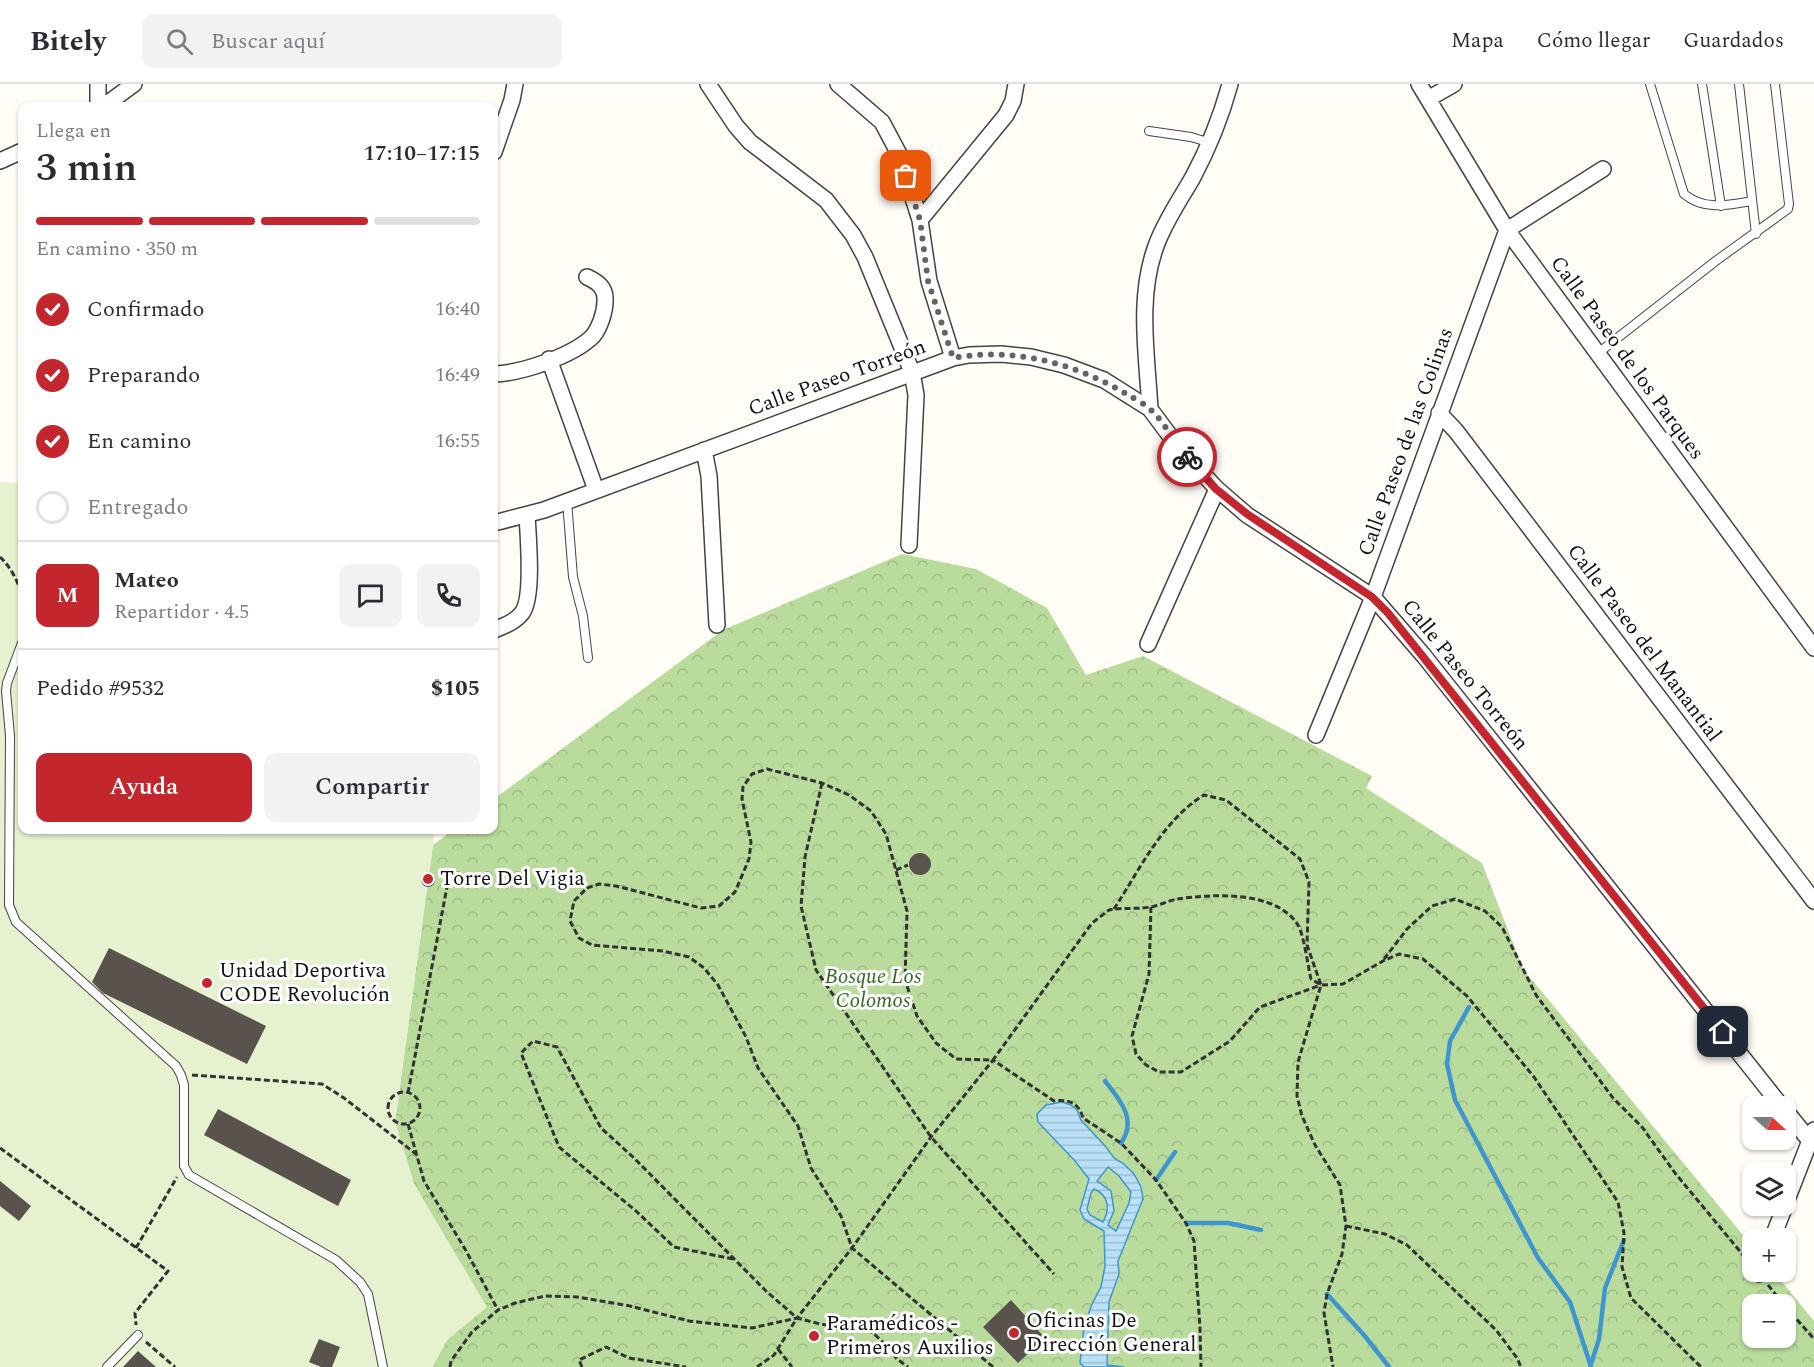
<!DOCTYPE html>
<html lang="es">
<meta charset="utf-8">
<style>
:root{--surface:#fff;--page:#f2f2f3;--text:#2b2b33;--muted:#7c7c81;--line:#e1e1e2;--accent:#c4262e}
body{margin:0;font-family:Spectral,serif;background:var(--page);color:var(--text);height:100vh;display:flex;flex-direction:column;font-size:22px;white-space:nowrap}
*{box-sizing:border-box;margin:0}
p{font-size:20px;color:var(--muted)}
.icon{flex:none;width:33px;height:33px;fill:none;stroke:currentColor;stroke-width:2;stroke-linecap:round;stroke-linejoin:round}
.map{position:relative;flex:1;overflow:hidden}
.panel{position:absolute;left:18px;top:18px;width:480px;height:732px;display:flex;flex-direction:column;background:var(--surface);border-radius:12px;box-shadow:0 2px 4px #0004}
.panel>*{flex:none}
.needle{width:39px;rotate:111deg}
.controls{position:absolute;left:1742px;top:1012px;display:grid;gap:12px}
.controls a{display:grid;place-items:center;width:54px;height:54px;border-radius:12px;background:var(--surface);box-shadow:0 2px 4px #0004;font-size:30px}
.pin{position:absolute;display:grid;place-items:center;width:51px;height:51px;color:#fff;margin:-26px;border-radius:12px;box-shadow:0 3px 9px #0006}
.courier{position:absolute;display:grid;place-items:center;width:60px;height:60px;margin:-30px;border:4px solid #c4262e;border-radius:50%;background:#fff;color:#222;box-shadow:0 2px 8px #0007}
.overview em{font-style:normal;font-weight:600}
.overview div{display:flex;flex-direction:column-reverse}
.overview{display:flex;align-items:center;justify-content:space-between;height:102px;padding:0 18px}
h1{font-size:39px;font-weight:600;line-height:45px}
.bar{display:grid;grid-template-columns:repeat(4,1fr);gap:9px 6px;align-content:center;height:72px;padding:0 18px}
.bar i{height:8px;border-radius:4px;background:var(--line)}
.bar .on{background:var(--accent)}
.bar p{grid-column:span 4}
.line{display:flex;align-items:center;gap:15px;padding:0 18px;border-top:2px solid var(--line)}
.line div{flex:1}
.round{display:grid;place-items:center;flex:none;width:63px;height:63px;border-radius:12px;background:var(--page)}
ol{padding:0 18px;list-style:none}
li{display:flex;align-items:center;gap:18px;height:66px}
li p{margin-inline-start:auto}
li .icon{padding:6px;border-radius:50%;background:var(--accent);color:#fff;stroke-width:4}
li:last-child{color:var(--muted)}
li i{width:33px;height:33px;border:3px solid var(--line);border-radius:50%}
.action{display:flex;gap:12px;margin-top:auto;padding:12px 18px}
.action a{flex:1;height:69px;border-radius:12px;background:var(--accent);color:#fff;font-size:24px;font-weight:600;line-height:69px;text-align:center}
.action a+a{background:var(--page);color:var(--text)}
header{display:flex;align-items:center;gap:36px;box-sizing:border-box;height:84px;padding:0 30px;background:var(--surface);border-bottom:2px solid var(--line)}
header strong{font-size:28px}
nav{display:flex;gap:33px;margin-inline-start:auto;font-size:21px}
.search{width:420px;height:54px;background:var(--page);display:flex;align-items:center;gap:15px;box-sizing:border-box;padding:0 21px;border-radius:12px;color:var(--muted);font-size:22px}
.map>svg:first-child{display:block}
.forest{fill:url(#forest-crowns);fill-rule:evenodd}
.pitch{fill:#e6f2cf}
.water{fill:url(#water-rules);stroke:#3f96cf;stroke-width:1.5;fill-rule:evenodd}
.lines{fill:none;stroke-linecap:round;stroke-linejoin:round}
.stream{stroke:#3f96cf;stroke-width:4.5}
.building{fill:#5a524d}
.service-casing{stroke:#444;stroke-width:10}
.minor-casing{stroke:#444;stroke-width:18}
.path{stroke:#333;stroke-width:3;stroke-dasharray:6 3;stroke-linecap:butt}
.service{stroke:#fff;stroke-width:8}
.minor{stroke:#fff;stroke-width:15}
.done{stroke:#646461;stroke-width:6;stroke-dasharray:0 10.8}
.route{stroke:#c4262e;stroke-width:8}
.poi-dot{fill:#c4262e;stroke:#fff;stroke-width:2}
.labels{text-anchor:middle;dominant-baseline:central;stroke-width:6;stroke-linejoin:round;paint-order:stroke}
.street-label{font-size:21px;fill:#111;stroke:#fff}
.poi-label{font-size:21px;fill:#111;stroke:#fff;text-anchor:start}
.park-label{font-size:21px;font-style:italic;fill:#2f6b1f;stroke:#fff}
</style>
<header>
<strong>Bitely</strong>
<div class="search"><svg class="icon" aria-label="search" viewBox="0 0 24 24"><circle cx="10" cy="10" r="6"/><path d="M15 15l6 6"/></svg>Buscar aquí</div>
<nav><a>Mapa</a><a>Cómo llegar</a><a>Guardados</a></nav>
</header>
<div class="map">
<svg width="1814" height="1283" viewBox="0 0 1814 1283">
<defs>
<pattern id="forest-crowns" width="20" height="18" patternUnits="userSpaceOnUse" patternTransform="scale(1.5)"><rect width="20" height="18" fill="#b9dc9c"/><path d="M2 6a3 3 0 1 1 6 0M12 15a3 3 0 1 1 6 0" fill="none" stroke="#9ebc85"/></pattern>
<pattern id="water-rules" width="6" height="5" patternUnits="userSpaceOnUse" patternTransform="scale(1.5)"><rect width="6" height="5" fill="#b9e0f7"/><path d="M0 2.5h6" fill="none" stroke="#9ebfd3"/></pattern>
</defs>
<rect width="100%" height="100%" fill="#fffdf5"/>
<path class="forest" d="M902,470L976,485L1047,524L1086,591L1143,572L1372,692L1366,704L1482,779L1523,885L1752,1162V1188H1774L1814,1237V1283H432L447,1256L486,1223L414,1100L395,1038L433,761L453,746H494V715L723,546ZM1752,1221H1785V1254H1752Z"/>
<path class="pitch" d="M0,398L22,399V746H435L395,1038L414,1100L487,1223L447,1256L432,1283H0Z"/>
<path class="water" d="M1062,1018L1071,1021L1077,1026L1081,1036L1106,1063L1114,1074L1124,1080L1134,1090L1141,1103L1143,1115L1118,1177L1119,1190L1109,1218L1107,1281L1124,1283H1084L1080,1279L1084,1243L1092,1220L1101,1203L1105,1182L1104,1147L1084,1135L1080,1126L1089,1095L1075,1077L1038,1038L1037,1030L1046,1021ZM1108,1083L1119,1092L1131,1108L1129,1119L1116,1147L1108,1141L1114,1127L1111,1107L1097,1097ZM1094,1105C1109,1111 1110,1125 1103,1138L1090,1131L1087,1125L1091,1109Z"/>
<g class="lines">
<path class="stream" d="M1469,923L1450,957L1447,980L1455,1016L1538,1174L1570,1218L1591,1283
M1105,997C1119,1015 1138,1035 1121,1059
M1156,1096L1175,1068
M1186,1139H1228L1261,1146
M1327,1210L1364,1251L1389,1283
M1591,1280L1599,1255L1605,1204L1624,1156"/>
</g>
<path class="building" d="M909 780a11 11 0 1 1 22 0a11 11 0 1 1-22 0Z
M421 796a7 7 0 1 1 14 0a7 7 0 1 1-14 0Z
M109,864L266,942L247,980L103,909L92,898Z
M218,1025L351,1096L338,1122L204,1051Z
M0,1097L31,1122L19,1137L0,1122Z
M1011,1216L1045,1254L1018,1279L983,1243Z
M319,1255L340,1263L332,1283H321L309,1278Z
M138,1267L156,1283H123Z"/>
<g class="lines">
<g class="service-casing">
<path id="service" d="M1650,0L1684,110C1704,127 1729,121 1752,117
M1702,0L1721,122
M1739,0L1756,150
M1149,47L1191,53L1211,59
M1597,270L1717,176L1788,125L1789,120L1775,0
M567,417L573,493L583,532L588,574
M22,559L7,599L6,607L10,652L9,821L16,838L176,982L181,991L184,1001V1082L189,1091L336,1176L360,1198L368,1210L383,1283
M107,1283L138,1251"/>
</g>
<g class="minor-casing">
<path id="minor" d="M708,0L736,42L750,58L826,116L853,151L865,173L912,288L916,311L909,461
M838,0L882,38L899,70L920,136L929,197L953,274
M1419,0L1507,146L1814,564
M1428,15L1454,0
M98,22V0
M104,22L134,0
M494,68L512,16L515,0
M0,77L22,67
M920,136L1006,31L1013,17L1016,0
M549,275L596,406
M494,290C522,289 573,272 593,252C600,243 605,228 605,217C606,204 598,198 587,193
M1150,325C1147,271 1137,213 1156,162C1165,137 1180,116 1193,93C1209,63 1221,33 1230,0
M1439,329L1456,347L1814,817
M704,366L709,392L717,541
M494,439L544,426L953,274L969,271L1001,270L1031,273L1064,281L1104,296L1150,325L1179,364L1217,405L1247,431L1373,513L1424,572L1782,1023
M494,546C504,542 515,538 522,529C534,513 528,452 527,431
M1148,560L1217,405
M1316,651L1373,513L1507,146L1603,85
M1785,1026L1810,1057
M1785,1121L1814,1046
M1772,1155L1785,1122
M1759,1190V1188"/>
</g>
<path class="path" d="M0,473C11,483 22,503 22,518
M822,699L805,773L801,822L816,886L931,1053L1054,1190
M896,786L908,781
M1151,823L1149,890L1132,952L1136,970L1146,981L1159,988H1181L1230,957L1260,923L1321,901
M1114,825C1140,785 1163,736 1204,711L1226,716L1300,775L1309,798L1307,861L1321,901L1298,978L1297,1012L1302,1032L1315,1061L1340,1101L1346,1142L1342,1170L1327,1210L1324,1229L1333,1283
M1384,875L1407,845L1432,822L1455,815L1485,827L1502,843L1536,911L1613,1014L1642,1043L1675,1089L1748,1177
M192,991L322,1000L344,1014L416,1070
M388 1024a16 16 0 1 1 32 0a16 16 0 1 1-32 0Z
M408,1009L450,787
M408,1040L424,1097L465,1165L498,1226
M0,1064L168,1187L135,1229L136,1241
M1346,1142L1385,1150L1407,1161L1496,1246L1517,1274L1521,1283
M136,1164L177,1093
M733,1175L674,1163L636,1127L559,1063L521,969L533,957L557,963L601,1044L633,1073L766,1207L797,1234L820,1240L872,1248L886,1261L897,1275L908,1283
M1768,1201L1784,1221
M1785,1222L1814,1255
M146,1258L175,1283
M778,1265L792,1283
M450,1283L451,1277L472,1248L498,1226L515,1219L545,1212L577,1213L630,1222L689,1237L752,1244L797,1234L852,1164L931,1053L993,976L1054,1017C1069,1015 1079,1019 1083,1034L1121,1059L1156,1096L1186,1139L1194,1157L1200,1244L1201,1283
M582,1283L579,1276L606,1263L629,1274L686,1283
M757,1283L774,1271L797,1234
M993,1283L852,1164L841,1132L811,1084L798,1042L758,984L746,953L718,901L704,884L689,873L663,867L592,861L579,854L570,837L574,817L587,804L599,800L616,802L701,824L719,822L735,808L749,775L751,758L742,715L743,703L752,690L767,685L822,699L849,711L871,727L886,750L907,827L905,896L917,932L936,959L956,975L993,976L1092,839L1109,826L1114,825C1126,824 1139,825 1151,823C1160,821 1168,817 1177,815C1212,810 1276,806 1298,841C1304,851 1308,883 1311,895L1321,901L1343,900L1383,877L1399,870L1423,875L1467,912L1534,993L1618,1118L1624,1149L1622,1183L1631,1214L1701,1283"/>
<use href="#service" class="service"/>
<use href="#minor" class="minor"/>
</g>
<g class="lines">
<path class="done" d="M906,92L920,136L928,197L953,274C1014,263 1075,279 1128,311C1135,315 1145,320 1151,326C1165,339 1174,358 1187,373"/>
<path class="route" d="M1187,373L1216,405L1247,430L1372,513L1388,529L1723,948"/>
</g>
<g class="poi-dot">
<circle cx="428" cy="795" r="6"/>
<circle cx="207" cy="899" r="6"/>
<circle cx="1014" cy="1249" r="6"/>
<circle cx="814" cy="1252" r="6"/>
</g>
<g class="labels">
<g class="street-label">
<text transform="translate(1627 274) rotate(54)">Calle Paseo de los Parques</text>
<text transform="translate(837 294) rotate(-20)">Calle Paseo Torreón</text>
<text transform="translate(1406 358) rotate(-70)">Calle Paseo de las Colinas</text>
<text transform="translate(1644 559) rotate(53)">Calle Paseo del Manantial</text>
<text transform="translate(1465 591) rotate(51)">Calle Paseo Torreón</text>
</g>
<g class="poi-label">
<text x="440" y="795">Torre Del Vigia</text>
<text x="219" y="887">Unidad Deportiva<tspan x="219" dy="24">CODE Revolución</tspan></text>
<text x="1026" y="1237">Oficinas De<tspan x="1026" dy="24">Dirección General</tspan></text>
<text x="826" y="1240">Paramédicos -<tspan x="826" dy="24">Primeros Auxilios</tspan></text>
</g>
<g class="park-label">
<text x="873" y="893">Bosque Los<tspan x="873" dy="24">Colomos</tspan></text>
</g>
</g>
</svg>
<div class="controls">
<a><svg class="needle" viewBox="-14 -14 28 28"><path d="M0-13l5 13h-10z" fill="#e53935"/><path d="M0 13l5-13h-10z" fill="#7c7c81"/></svg></a>
<a><svg class="icon" aria-label="layers" viewBox="0 0 24 24"><path d="M12 4l9 5-9 5-9-5zM3 14l9 5 9-5"/></svg></a>
<a>+</a>
<a>−</a>
</div>
<div class="pin" style="left:906px;top:92px;background:#ea580c"><svg class="icon" aria-label="bag" viewBox="0 0 24 24"><path d="M5 8h14l-1 12H6zM9 8a3 3 0 0 1 6 0"/></svg></div>
<div class="pin" style="left:1723px;top:948px;background:#1f2937"><svg class="icon" aria-label="home" viewBox="0 0 24 24"><path d="M3 11l9-7 9 7M6 9v11h12V9"/></svg></div>
<div class="courier" style="left:1187px;top:373px"><svg class="icon" aria-label="bike" viewBox="0 0 24 24"><circle cx="6" cy="16" r="4"/><circle cx="18" cy="16" r="4"/><path d="M6 16l4-8h5l3 8M10 8l3 8H6M13 5h3"/></svg></div>
<section class="panel">
<div class="overview"><div><h1>3 min</h1><p>Llega en</p></div><em>17:10–17:15</em></div>
<div class="bar"><i class="on"></i><i class="on"></i><i class="on"></i><i></i><p>En camino · 350 m</p></div>
<ol>
<li><svg class="icon" aria-label="check" viewBox="0 0 24 24"><path d="M5 12l5 5 9-10"/></svg>Confirmado<p>16:40</p></li>
<li><svg class="icon" aria-label="check" viewBox="0 0 24 24"><path d="M5 12l5 5 9-10"/></svg>Preparando<p>16:49</p></li>
<li><svg class="icon" aria-label="check" viewBox="0 0 24 24"><path d="M5 12l5 5 9-10"/></svg>En camino<p>16:55</p></li>
<li><i></i>Entregado</li>
</ol>
<div class="line" style="height:108px"><b class="round" style="background:var(--accent);color:#fff">M</b><div><b>Mateo</b><p>Repartidor · 4.5</p></div><a class="round"><svg class="icon" aria-label="chat" viewBox="0 0 24 24"><path d="M4 5h16v11H9l-5 4z"/></svg></a><a class="round"><svg class="icon" aria-label="phone" viewBox="0 0 24 24"><path d="M5 4h4l2 5-3 2q2 4 5 5l2-3 5 2v4C11 20 4 13 5 4z"/></svg></a></div>
<div class="line" style="height:78px"><div>Pedido #9532</div><b>$105</b></div>
<div class="action"><a>Ayuda</a><a>Compartir</a></div>
</section>
</div>
